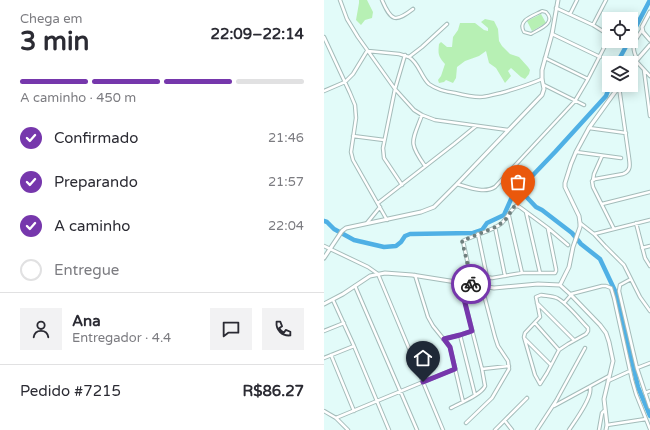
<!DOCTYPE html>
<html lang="pt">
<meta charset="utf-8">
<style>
:root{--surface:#fff;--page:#f2f2f3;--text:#2b2b33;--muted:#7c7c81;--line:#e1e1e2;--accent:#7637ac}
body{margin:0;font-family:"Varela Round",sans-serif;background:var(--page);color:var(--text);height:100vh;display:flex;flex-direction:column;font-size:15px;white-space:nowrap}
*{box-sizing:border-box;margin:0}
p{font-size:13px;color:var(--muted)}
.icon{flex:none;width:22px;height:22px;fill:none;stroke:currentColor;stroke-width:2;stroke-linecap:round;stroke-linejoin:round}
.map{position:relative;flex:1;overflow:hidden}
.panel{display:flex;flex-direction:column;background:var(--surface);width:324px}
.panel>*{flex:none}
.controls{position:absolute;left:278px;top:12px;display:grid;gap:8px}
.controls a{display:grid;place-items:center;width:36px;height:36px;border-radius:0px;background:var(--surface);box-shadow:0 2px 10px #0003;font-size:20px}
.pin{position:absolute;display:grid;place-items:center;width:34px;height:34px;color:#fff;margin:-41px -17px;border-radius:50% 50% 50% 0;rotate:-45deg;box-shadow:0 0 4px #0007}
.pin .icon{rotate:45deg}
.courier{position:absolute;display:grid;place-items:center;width:40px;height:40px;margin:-20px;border:3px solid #7637ac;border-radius:50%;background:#fff;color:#222;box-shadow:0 1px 5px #0007}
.summary em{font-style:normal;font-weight:800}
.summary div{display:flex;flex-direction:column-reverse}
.summary{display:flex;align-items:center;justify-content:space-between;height:68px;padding:0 20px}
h1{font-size:26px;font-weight:800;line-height:30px}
.bar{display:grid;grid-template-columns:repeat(4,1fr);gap:6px 4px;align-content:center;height:48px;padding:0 20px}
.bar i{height:5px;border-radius:3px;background:var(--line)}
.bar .current{background:var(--accent)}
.bar p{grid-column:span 4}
.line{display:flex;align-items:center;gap:10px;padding:0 20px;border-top:1px solid var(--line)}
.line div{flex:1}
.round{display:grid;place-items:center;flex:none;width:42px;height:42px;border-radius:0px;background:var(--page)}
ol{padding:0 20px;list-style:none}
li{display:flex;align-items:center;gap:12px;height:44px}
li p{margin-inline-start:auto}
li .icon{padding:4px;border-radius:50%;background:var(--accent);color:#fff;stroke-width:4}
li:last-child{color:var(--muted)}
li i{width:22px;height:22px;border:2px solid var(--line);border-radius:50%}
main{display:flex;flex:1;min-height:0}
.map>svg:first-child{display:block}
.green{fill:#b7f0b4}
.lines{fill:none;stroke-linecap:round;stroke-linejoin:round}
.river{stroke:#4fb0e5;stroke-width:4.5}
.pedestrian-casing{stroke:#a4bcba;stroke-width:4}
.minor-casing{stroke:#a4bcba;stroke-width:4.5}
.tertiary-casing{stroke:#a4bcba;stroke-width:5}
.pedestrian{stroke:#fff;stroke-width:2}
.minor{stroke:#fff;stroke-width:2.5}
.tertiary{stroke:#fff;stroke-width:3}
.done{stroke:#6f7f7e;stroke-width:4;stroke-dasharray:0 7.2}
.route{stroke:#7637ac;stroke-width:5}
</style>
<main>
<section class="panel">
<div class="summary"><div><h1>3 min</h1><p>Chega em</p></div><em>22:09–22:14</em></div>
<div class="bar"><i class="current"></i><i class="current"></i><i class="current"></i><i></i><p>A caminho · 450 m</p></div>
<ol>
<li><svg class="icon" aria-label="check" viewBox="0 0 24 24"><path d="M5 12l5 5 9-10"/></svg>Confirmado<p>21:46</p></li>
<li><svg class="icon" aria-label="check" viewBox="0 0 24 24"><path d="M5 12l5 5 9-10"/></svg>Preparando<p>21:57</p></li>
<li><svg class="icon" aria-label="check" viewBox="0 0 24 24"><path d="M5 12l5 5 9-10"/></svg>A caminho<p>22:04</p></li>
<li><i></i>Entregue</li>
</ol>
<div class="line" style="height:72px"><a class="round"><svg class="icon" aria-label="person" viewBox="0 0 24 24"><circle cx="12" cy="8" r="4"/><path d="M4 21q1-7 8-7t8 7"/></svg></a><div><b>Ana</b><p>Entregador · 4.4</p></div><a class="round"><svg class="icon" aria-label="chat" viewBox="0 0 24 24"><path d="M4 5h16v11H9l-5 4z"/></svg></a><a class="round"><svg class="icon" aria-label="phone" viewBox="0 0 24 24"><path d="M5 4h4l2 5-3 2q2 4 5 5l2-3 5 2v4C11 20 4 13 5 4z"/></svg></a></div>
<div class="line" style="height:52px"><div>Pedido #7215</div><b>R$86.27</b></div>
</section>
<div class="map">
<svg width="326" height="430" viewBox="0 0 326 430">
<rect width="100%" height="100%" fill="#e2fbf9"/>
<path class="green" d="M35,0H43L49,12L48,18L41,20L37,25L32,20L35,3Z
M217,14L222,23L208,31L203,21Z
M161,19L170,21L174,29L175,41L178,46L186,54L195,57L204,67L206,70L205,74L201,79L197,77L187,68L184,71L187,76L181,83L172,68L165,63L162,51L155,56L141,61L133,67L132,78L129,83L122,80L120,82L115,83L114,80L117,76L121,64C114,56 114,54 115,44L117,42L123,47H128L129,37L134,30L136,23H151L160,30L164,31V28L157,22Z"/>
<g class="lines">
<path class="river" d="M307,36L326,0
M293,63L305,41
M195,189L212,207L218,210L248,233L257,244L276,259L292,293L314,387L326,416
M0,221L3,222L10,229L30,240L60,247L72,246L77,242L81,236L86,234L149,233L158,230L163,223L180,215L188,197L231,152L282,96L286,85"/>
<g class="pedestrian-casing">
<path id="pedestrian" d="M218,11L222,12C233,23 215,29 207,34L200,32C193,20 209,16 218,11Z"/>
</g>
<g class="minor-casing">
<path id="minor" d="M16,0L23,19L34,37L71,89L90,110L98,115L111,120L184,130
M58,0C67,21 71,23 89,9
M232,8L269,25L285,35
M246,14L253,0
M269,25L282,0
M228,34L276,57
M0,37L26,93L31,105L32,118L27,152L29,160L63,220
M44,51L75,54L85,57L98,47L123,24
M85,57C95,63 97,77 105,84C112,89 123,92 131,93C139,95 148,97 156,97C163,97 170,94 177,93C191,89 204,85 218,79
M221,58L264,79
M313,59C306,45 311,41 318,30
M312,61L326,76
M320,70L326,116
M220,85L260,105
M0,91L21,82L29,74L43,51
M98,115C88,142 84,142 101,166
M265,128L302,133
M29,136L60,140
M252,152L297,158
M269,180L270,174L278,156
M133,184C144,187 160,194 171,187L251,101L264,79L285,38
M78,185L60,158L59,148L71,89L81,55
M54,203L130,144L152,126
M278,204L326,192
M202,212L216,273
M185,216L198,273
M43,223L56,207
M256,223L270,234L281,246L300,265L316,297L326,311
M312,223L321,258L326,266
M171,227L181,276
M290,229L269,187L268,181L271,179L299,174C307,171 306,165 305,158L295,87
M154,234L163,277
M270,234L326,220
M0,246L44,267L54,274L119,430
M318,248L326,246
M146,274L168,278L198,273H231L232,271V269L224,229
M91,275L104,317L109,326L126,347L139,402
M307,279L296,285L295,291L313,368L326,407
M147,284L146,274L139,241C150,235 169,231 178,223C182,219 189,207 192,206C194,206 196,207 197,208L224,228L244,245
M31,286L93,430
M247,294L278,286H282L287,288L290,298L308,380L312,394L326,429
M217,295C222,296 228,296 233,298C243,303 256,320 264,328V331L262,334L244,344L235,350L223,373L216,384L211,375L200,337L201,333L216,317L212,297Z
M9,300L30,346L65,430
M213,303L250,340
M240,303L247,295
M211,323L235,350
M0,331L20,323
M136,335L151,395
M119,339L136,335L148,331
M201,339L227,365
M7,355L30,411
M0,358L30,346
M313,368L326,363
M158,369L185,366
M284,381L306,371
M321,393L326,391
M230,406L285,376
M127,408C136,403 157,395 161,386L158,369L136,283
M0,411L12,418L24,430
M12,418L99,382L131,369
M181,421L188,430
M142,423L168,398L185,369L184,361L174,346L171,337L158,287
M283,425L322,419
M171,430L203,398
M213,430L232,401L261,348
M245,430C251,421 269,397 266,387
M275,430L278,413L280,411"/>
</g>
<g class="tertiary-casing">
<path id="tertiary" d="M326,12L318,27L319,32L326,40
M307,68L312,61L326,45
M0,258L18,231L22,228L97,212L110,207L133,184L218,95L220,89L218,79V70L228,34L234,0
M236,285L245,267L249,247L256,227V223L255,216L241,187V183L247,164L252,152L265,128L296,85
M236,285L247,295L276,325L282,333L285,342L289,361L280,399L283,425L282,430
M0,304L19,294L46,276L61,273L88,275L170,288L214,284L236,285"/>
</g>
<use href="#pedestrian" class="pedestrian"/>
<use href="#minor" class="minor"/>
<use href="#tertiary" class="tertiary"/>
</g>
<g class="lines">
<path class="done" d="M147,284L146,274L138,241L174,226L183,218L189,208L191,206H194"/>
<path class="route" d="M99,382L131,369L126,347L120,339L136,335L148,331L136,283L147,284"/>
</g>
</svg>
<div class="controls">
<a><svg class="icon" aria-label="locate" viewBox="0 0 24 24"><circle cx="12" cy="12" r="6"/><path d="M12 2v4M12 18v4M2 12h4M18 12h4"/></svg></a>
<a><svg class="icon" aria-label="layers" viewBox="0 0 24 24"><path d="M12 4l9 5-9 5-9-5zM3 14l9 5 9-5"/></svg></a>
</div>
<div class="pin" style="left:194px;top:206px;background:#ea580c"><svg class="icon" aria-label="bag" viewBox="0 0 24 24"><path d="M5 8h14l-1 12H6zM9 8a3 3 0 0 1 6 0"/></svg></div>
<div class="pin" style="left:99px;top:382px;background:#1f2937"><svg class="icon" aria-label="home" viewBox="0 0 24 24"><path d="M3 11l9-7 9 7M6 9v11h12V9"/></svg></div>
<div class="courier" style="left:147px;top:284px"><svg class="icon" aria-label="bike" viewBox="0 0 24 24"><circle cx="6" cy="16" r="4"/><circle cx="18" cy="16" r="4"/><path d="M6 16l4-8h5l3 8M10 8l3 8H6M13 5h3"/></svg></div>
</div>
</main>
